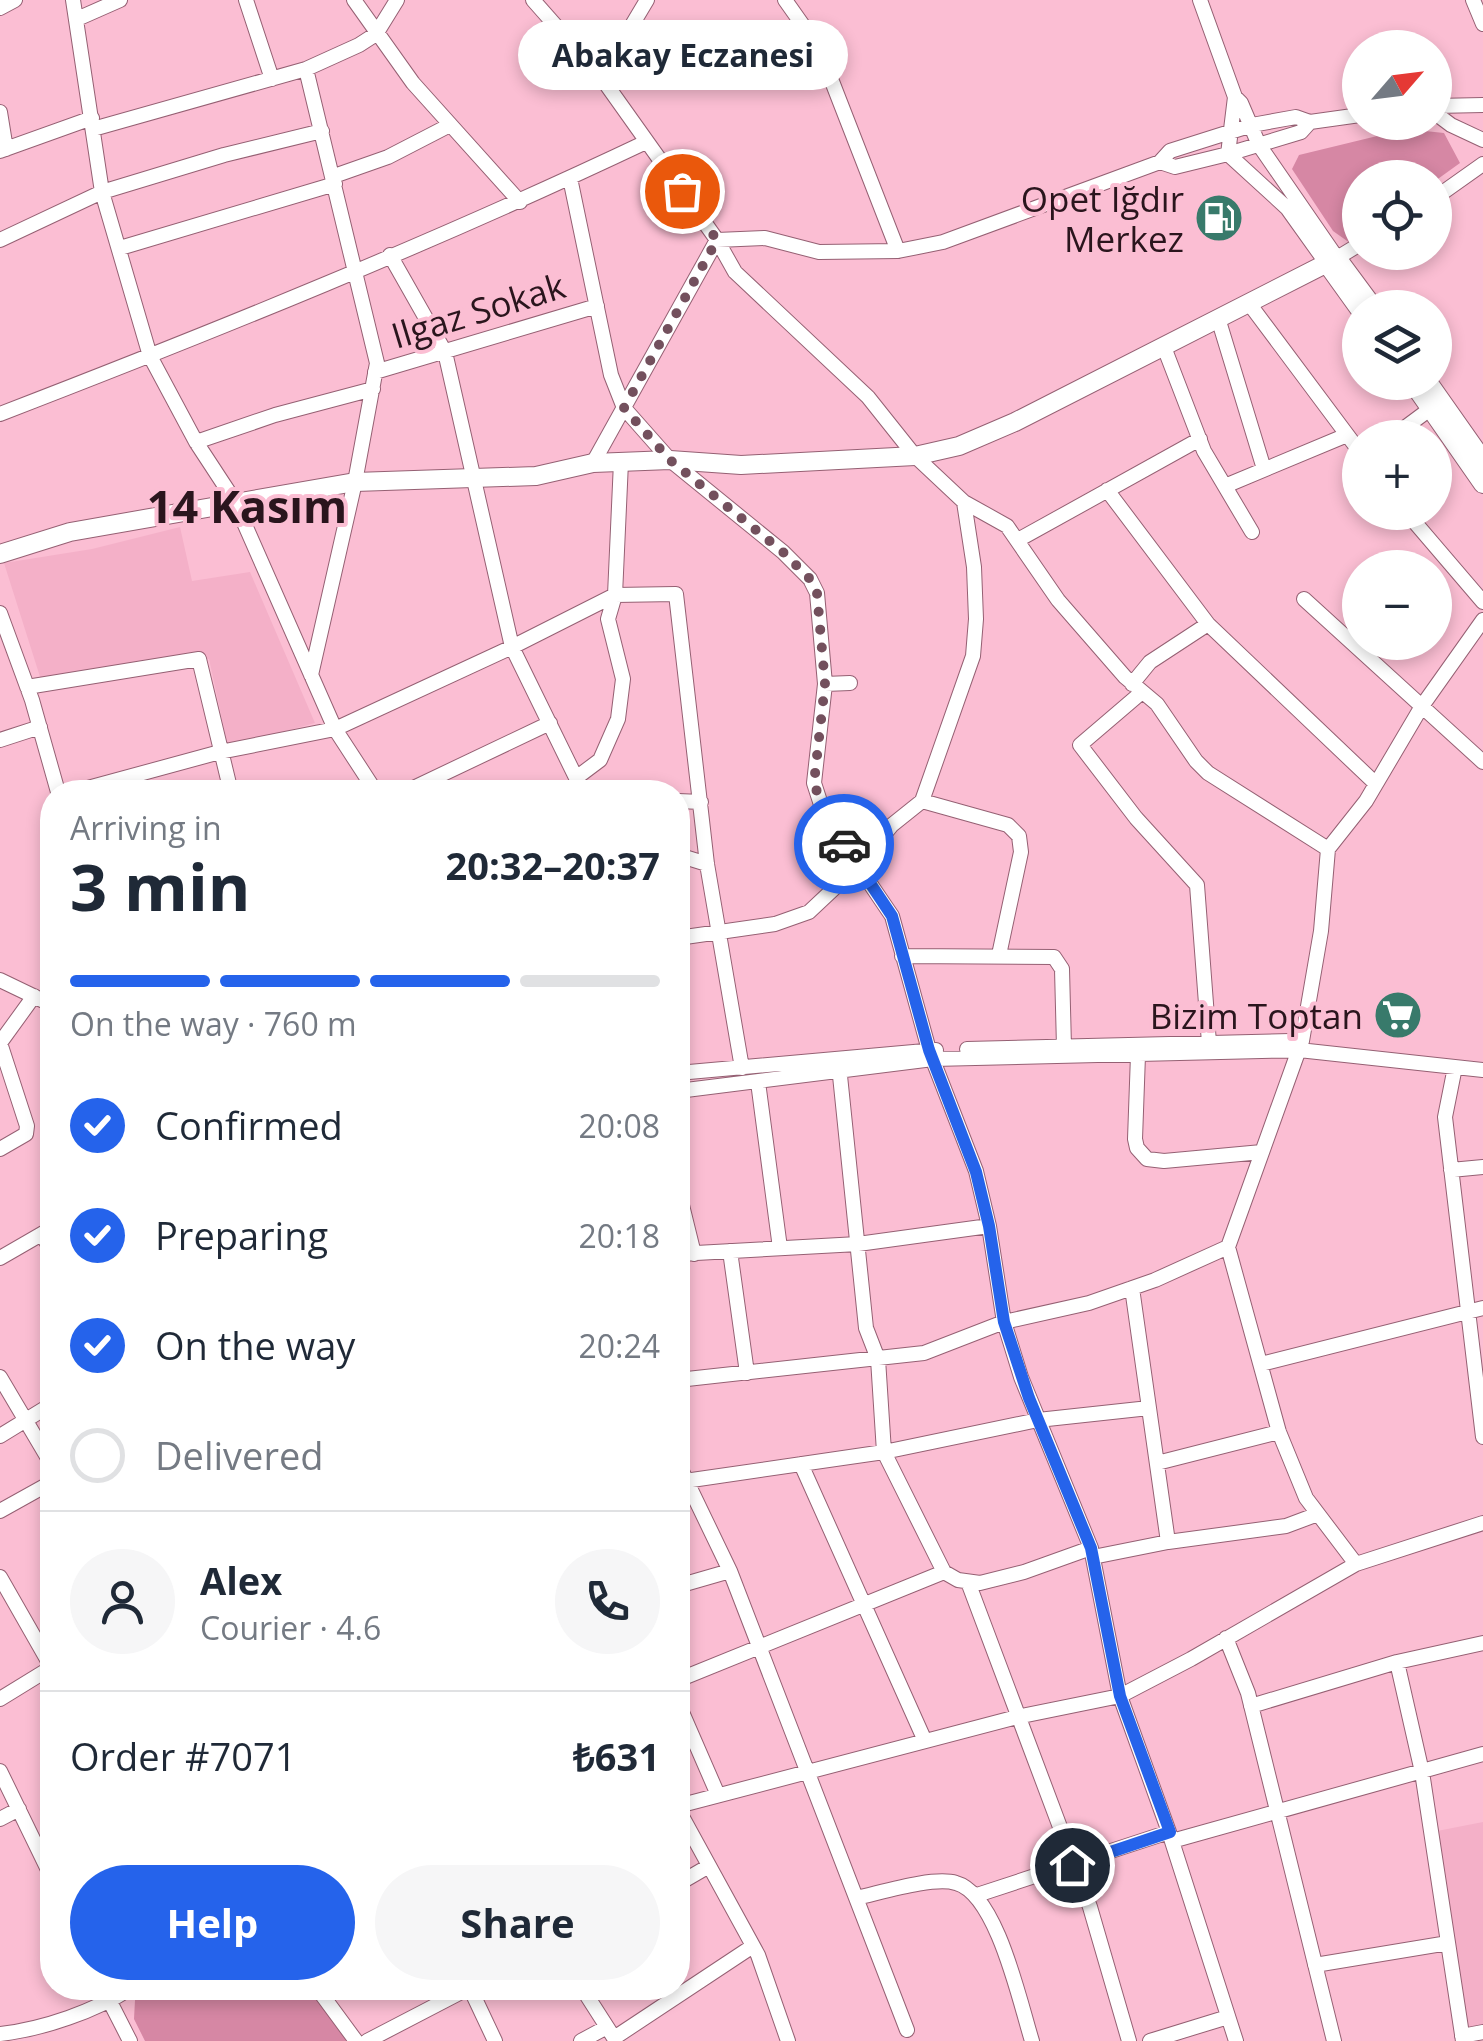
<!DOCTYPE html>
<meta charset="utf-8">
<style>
:root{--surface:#fff;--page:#f6f6f7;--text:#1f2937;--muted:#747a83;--line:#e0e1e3;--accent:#2563eb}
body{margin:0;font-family:"Open Sans",sans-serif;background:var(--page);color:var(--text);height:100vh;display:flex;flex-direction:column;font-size:38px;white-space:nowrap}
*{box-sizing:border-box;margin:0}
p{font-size:32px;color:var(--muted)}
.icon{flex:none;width:55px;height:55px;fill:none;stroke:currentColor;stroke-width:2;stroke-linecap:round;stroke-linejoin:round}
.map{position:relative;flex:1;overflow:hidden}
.drawer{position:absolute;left:40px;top:780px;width:650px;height:1220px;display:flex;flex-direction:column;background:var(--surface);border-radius:40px;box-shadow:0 5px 15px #0003}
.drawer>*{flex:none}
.needle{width:65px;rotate:62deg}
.fabs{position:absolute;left:1342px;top:30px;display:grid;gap:20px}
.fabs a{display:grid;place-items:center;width:110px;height:110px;border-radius:50%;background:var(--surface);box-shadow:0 5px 15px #0003;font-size:50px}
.pin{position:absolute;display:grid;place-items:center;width:85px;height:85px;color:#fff;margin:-42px;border:5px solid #fff;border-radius:50%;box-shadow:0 2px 10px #0007}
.courier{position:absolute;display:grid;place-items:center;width:100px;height:100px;margin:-50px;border:8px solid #2563eb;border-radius:50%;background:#fff;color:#222;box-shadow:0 2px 12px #0007}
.bubble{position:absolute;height:70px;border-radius:35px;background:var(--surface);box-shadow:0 5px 15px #0003;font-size:32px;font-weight:700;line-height:70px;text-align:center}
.head em{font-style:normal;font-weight:700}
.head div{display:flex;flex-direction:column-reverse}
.head{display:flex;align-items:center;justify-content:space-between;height:170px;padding:0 30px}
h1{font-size:65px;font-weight:700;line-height:75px}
.bar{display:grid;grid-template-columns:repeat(4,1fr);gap:15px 10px;align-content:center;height:120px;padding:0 30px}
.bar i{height:12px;border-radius:8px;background:var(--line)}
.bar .current{background:var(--accent)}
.bar p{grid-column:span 4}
.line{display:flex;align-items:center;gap:25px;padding:0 30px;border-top:2px solid var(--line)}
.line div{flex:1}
.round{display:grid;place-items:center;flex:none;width:105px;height:105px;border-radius:52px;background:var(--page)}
ol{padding:0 30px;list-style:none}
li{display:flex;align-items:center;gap:30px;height:110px}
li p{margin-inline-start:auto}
li .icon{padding:10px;border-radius:50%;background:var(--accent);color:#fff;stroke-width:4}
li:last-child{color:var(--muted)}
li i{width:55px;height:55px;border:5px solid var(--line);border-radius:50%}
.button{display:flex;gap:20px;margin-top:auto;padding:20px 30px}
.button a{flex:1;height:115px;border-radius:60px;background:var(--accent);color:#fff;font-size:40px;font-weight:700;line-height:115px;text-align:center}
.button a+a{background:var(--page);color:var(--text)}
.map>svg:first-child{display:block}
.built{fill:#f4b0c8}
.green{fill:#d687a4}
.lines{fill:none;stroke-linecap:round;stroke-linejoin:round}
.minor-casing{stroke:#956073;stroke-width:16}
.major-casing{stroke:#956073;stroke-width:20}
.minor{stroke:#fff;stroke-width:14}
.major{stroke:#fff;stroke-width:18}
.done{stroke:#73505d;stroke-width:10;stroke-dasharray:0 18}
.route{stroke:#2563eb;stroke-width:12}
.labels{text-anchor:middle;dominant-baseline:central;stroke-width:8;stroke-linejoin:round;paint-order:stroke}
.poi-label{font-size:35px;fill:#2a151d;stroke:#fbbed3;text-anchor:end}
.street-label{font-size:35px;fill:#2a151d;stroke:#fbbed3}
.district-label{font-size:45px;font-weight:bold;fill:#2a151d;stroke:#fbbed3}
</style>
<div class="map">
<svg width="1483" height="2041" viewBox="0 0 1483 2041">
<rect width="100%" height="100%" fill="#fbbed3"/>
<path class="built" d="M180,527L192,581L250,572L315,723L228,747L209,659L41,680L4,563L92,549Z
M1483,1822V2030L1469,2034L1437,1831Z"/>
<path class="green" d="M1406,129L1444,133L1460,163L1435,181V178H1360V236L1350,243L1333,231L1292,169L1299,155Z
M161,1988H319L333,2003L346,2041H145L134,2019L135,2000Z"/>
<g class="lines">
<g class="minor-casing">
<path id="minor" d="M73,0L102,192L150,356L196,442L234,500L335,729L376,792
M246,0L272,79
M354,0L413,83L520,202
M533,0L601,77L717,240L735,272L868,397L915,456L964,502L1007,526L1058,600L1125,677L1157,704L1196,761L1208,773L1328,849
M785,0L819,48L898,251
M1200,0L1235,97L1241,103L1259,145L1337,258L1360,244
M1473,0L1483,24
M0,8L15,0
M77,19L120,0
M306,69L377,363L355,482L311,675
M601,77L647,0
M1235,97L1228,154L1287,208L1327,264
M1435,106L1483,105
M0,112L6,149
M1435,113L1451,125L1483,140
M93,129L306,69L359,45L376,34L397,0
M0,151L92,118
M1160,162L1175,167L1228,154L1301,132L1310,122
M334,176L388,157L450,125
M570,178L611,375L624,408L670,460L783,552L810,579L817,593L825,684L814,783L825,817L892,916L929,1050L976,1171L989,1226L1004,1322L1021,1377L1091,1548L1120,1696L1169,1832L1236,2041
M1435,198L1483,164
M0,240L102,192L224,155L322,131
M120,248L335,184
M390,255L445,352L512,647L583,792
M1248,302L1360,452
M1218,318L1264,469
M1164,347L1204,451L1252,532
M375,372L597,306
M0,414C218,330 435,242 646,142
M1391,438L1430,409
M196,442L275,415L373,389
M593,463L717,240L765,238L819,252L898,251L943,242L1160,162L1170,151L1252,125L1296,117L1310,122L1360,115
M1225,486L1347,435
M1107,490L1208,624L1376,784
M1406,512L1483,602
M1018,540L1200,439
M1304,599L1483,762
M0,613L32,700L58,792
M825,684L850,683
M1132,684L1150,662L1208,624
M27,687L199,659L231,792
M1142,692L1080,745L1136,818L1197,885L1209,1043
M0,740L40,727
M576,778L600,760L618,719L623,679L608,619L615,595L621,462
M73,792L220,752L335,729L512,647L615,595L676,594L707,864L742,1068
M405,792L550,723
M678,801L701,802
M922,801L1008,825L1019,836L1021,852L999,955
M678,855L707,864
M678,938L775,924L809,912L859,865L892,825L922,801L973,656L976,619L974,567L964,502
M902,956L1054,957L1062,969L1064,1047
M0,980L52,1005
M967,1049L1291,1041
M1138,1055L1135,1139L1137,1148L1147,1159L1164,1161L1262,1152
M839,1066L866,1328L878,1359L884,1452L944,1572L958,1580L980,1583L1024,1572L1091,1548
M1455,1067L1445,1117L1483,1437
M678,1073L936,1050
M758,1082L780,1248
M678,1091L933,1059L1299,1050L1483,1070
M0,1149L26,1134L27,1126L0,1043L34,996
M1451,1170L1483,1167
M678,1189L694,1254
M42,1234L52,1252
M730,1251L747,1373
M678,1254L858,1244L989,1226
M0,1258L52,1228
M1261,1364L1483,1308
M0,1377L52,1465
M678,1380L924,1353L1004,1322L1089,1303L1155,1280L1228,1247
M0,1436L52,1404
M678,1463L730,1571L907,2030
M1157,1463L1279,1432
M801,1464L925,1741
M678,1482L884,1452L1038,1420L1149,1408
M0,1511L52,1482
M1168,1542L1286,1526L1318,1514
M1093,1557L1168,1542L1132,1288
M1356,1564L1306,1498L1279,1432L1228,1247L1302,1041L1321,931L1328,849L1366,801L1422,706L1483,620
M0,1577L52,1668
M968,1582L1090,1907L1129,2041
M678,1586L730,1571
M1226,1638L1248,1693L1334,2041
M1397,1662L1422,1772L1463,2041
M678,1680L944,1572
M0,1699L52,1667
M678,1703L718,1795
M1251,1706L1397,1662L1483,1643
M0,1771L52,1878
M678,1806L1017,1717L1120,1696L1191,1659L1356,1564L1483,1523
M678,1809L758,1955L788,2041
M0,1819L19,1809
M1172,1841L1483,1754
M678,1884L709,1866
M977,1895L1169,1832
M856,1898C880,1893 933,1876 956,1883C997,1894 1020,2003 1032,2041
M1315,1965L1448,1943
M103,1988L130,2041
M317,1988L356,2041
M470,1988L495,2041
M582,1988L616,2041
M0,2034C44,2029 95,2011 131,1988
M1462,2036L1483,2032
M614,2038L753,1946
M367,2041L469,1988
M581,2041L607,2027
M1150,2041L1228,2017"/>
</g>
<g class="major-casing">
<path id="major" d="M1327,264L1360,310
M1412,382L1483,484
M1428,382L1483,460
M0,554L70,532L355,482L536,476L593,463L670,460L741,465L915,456L959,446L1015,422L1337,258L1374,308"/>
</g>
<use href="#minor" class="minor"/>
<use href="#major" class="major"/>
</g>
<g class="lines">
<path class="done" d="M682,191L717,240L624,408L670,460L783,552L810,579L817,593L825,684L814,783L826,818L844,844"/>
<path class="route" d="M844,844L892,916L929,1050L976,1172L989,1226L1004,1322L1029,1398L1091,1548L1120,1696L1170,1832L1072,1865"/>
</g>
<defs>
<g id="fuel-disc" transform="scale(2.5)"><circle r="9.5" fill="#387a6b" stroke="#fbbed3"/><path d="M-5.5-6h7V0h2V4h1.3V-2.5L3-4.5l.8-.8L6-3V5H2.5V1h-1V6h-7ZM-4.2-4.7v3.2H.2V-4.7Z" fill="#fff"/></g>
<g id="supermarket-disc" transform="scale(2.5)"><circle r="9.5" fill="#387a6b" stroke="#fbbed3"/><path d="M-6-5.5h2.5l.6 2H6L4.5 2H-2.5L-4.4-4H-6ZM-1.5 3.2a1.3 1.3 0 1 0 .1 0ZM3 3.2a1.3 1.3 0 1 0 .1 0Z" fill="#fff"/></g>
</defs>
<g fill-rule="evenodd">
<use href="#fuel-disc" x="1219" y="218"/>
<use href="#supermarket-disc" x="1398" y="1015"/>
</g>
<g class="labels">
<g class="poi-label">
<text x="1184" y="198">Opet Iğdır<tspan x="1184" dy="40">Merkez</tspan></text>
<text x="1363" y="1015">Bizim Toptan</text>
</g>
<g class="street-label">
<text transform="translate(478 310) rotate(-17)">Ilgaz Sokak</text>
</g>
<g class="district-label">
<text x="247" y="505">14 Kasım</text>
</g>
</g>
</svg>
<div class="fabs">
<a><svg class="needle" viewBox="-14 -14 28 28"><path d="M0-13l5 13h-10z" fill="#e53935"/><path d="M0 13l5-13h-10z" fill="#747a83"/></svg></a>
<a><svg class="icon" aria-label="locate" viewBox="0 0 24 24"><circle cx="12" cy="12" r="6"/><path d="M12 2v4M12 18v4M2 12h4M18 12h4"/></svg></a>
<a><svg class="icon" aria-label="layers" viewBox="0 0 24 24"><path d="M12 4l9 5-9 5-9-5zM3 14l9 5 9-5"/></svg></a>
<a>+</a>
<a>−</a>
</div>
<div class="pin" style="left:682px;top:191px;background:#ea580c"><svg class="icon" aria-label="bag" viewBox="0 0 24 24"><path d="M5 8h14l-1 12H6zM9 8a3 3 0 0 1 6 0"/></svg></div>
<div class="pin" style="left:1072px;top:1865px;background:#1f2937"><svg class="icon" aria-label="home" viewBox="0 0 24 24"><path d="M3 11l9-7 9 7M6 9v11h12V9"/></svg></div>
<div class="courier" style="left:844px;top:844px"><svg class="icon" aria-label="car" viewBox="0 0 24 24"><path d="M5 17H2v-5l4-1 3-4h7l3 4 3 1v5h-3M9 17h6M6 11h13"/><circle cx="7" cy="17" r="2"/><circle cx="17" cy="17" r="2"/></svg></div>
<div class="bubble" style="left:518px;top:20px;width:330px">Abakay Eczanesi</div>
<section class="drawer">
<div class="head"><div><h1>3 min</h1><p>Arriving in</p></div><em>20:32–20:37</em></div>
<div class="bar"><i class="current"></i><i class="current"></i><i class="current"></i><i></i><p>On the way · 760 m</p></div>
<ol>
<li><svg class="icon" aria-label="check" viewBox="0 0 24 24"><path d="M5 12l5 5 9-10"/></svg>Confirmed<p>20:08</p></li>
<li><svg class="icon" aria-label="check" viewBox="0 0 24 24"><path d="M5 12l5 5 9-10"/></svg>Preparing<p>20:18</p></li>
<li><svg class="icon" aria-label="check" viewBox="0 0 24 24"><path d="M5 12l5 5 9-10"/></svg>On the way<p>20:24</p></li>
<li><i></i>Delivered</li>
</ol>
<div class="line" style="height:180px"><a class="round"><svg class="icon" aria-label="person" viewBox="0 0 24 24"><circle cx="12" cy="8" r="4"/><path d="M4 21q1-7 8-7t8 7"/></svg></a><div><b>Alex</b><p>Courier · 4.6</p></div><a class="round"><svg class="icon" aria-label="phone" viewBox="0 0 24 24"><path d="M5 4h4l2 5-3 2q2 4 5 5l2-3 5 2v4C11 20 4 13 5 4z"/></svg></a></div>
<div class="line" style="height:130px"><div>Order #7071</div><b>₺631</b></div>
<div class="button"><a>Help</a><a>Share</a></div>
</section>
</div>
